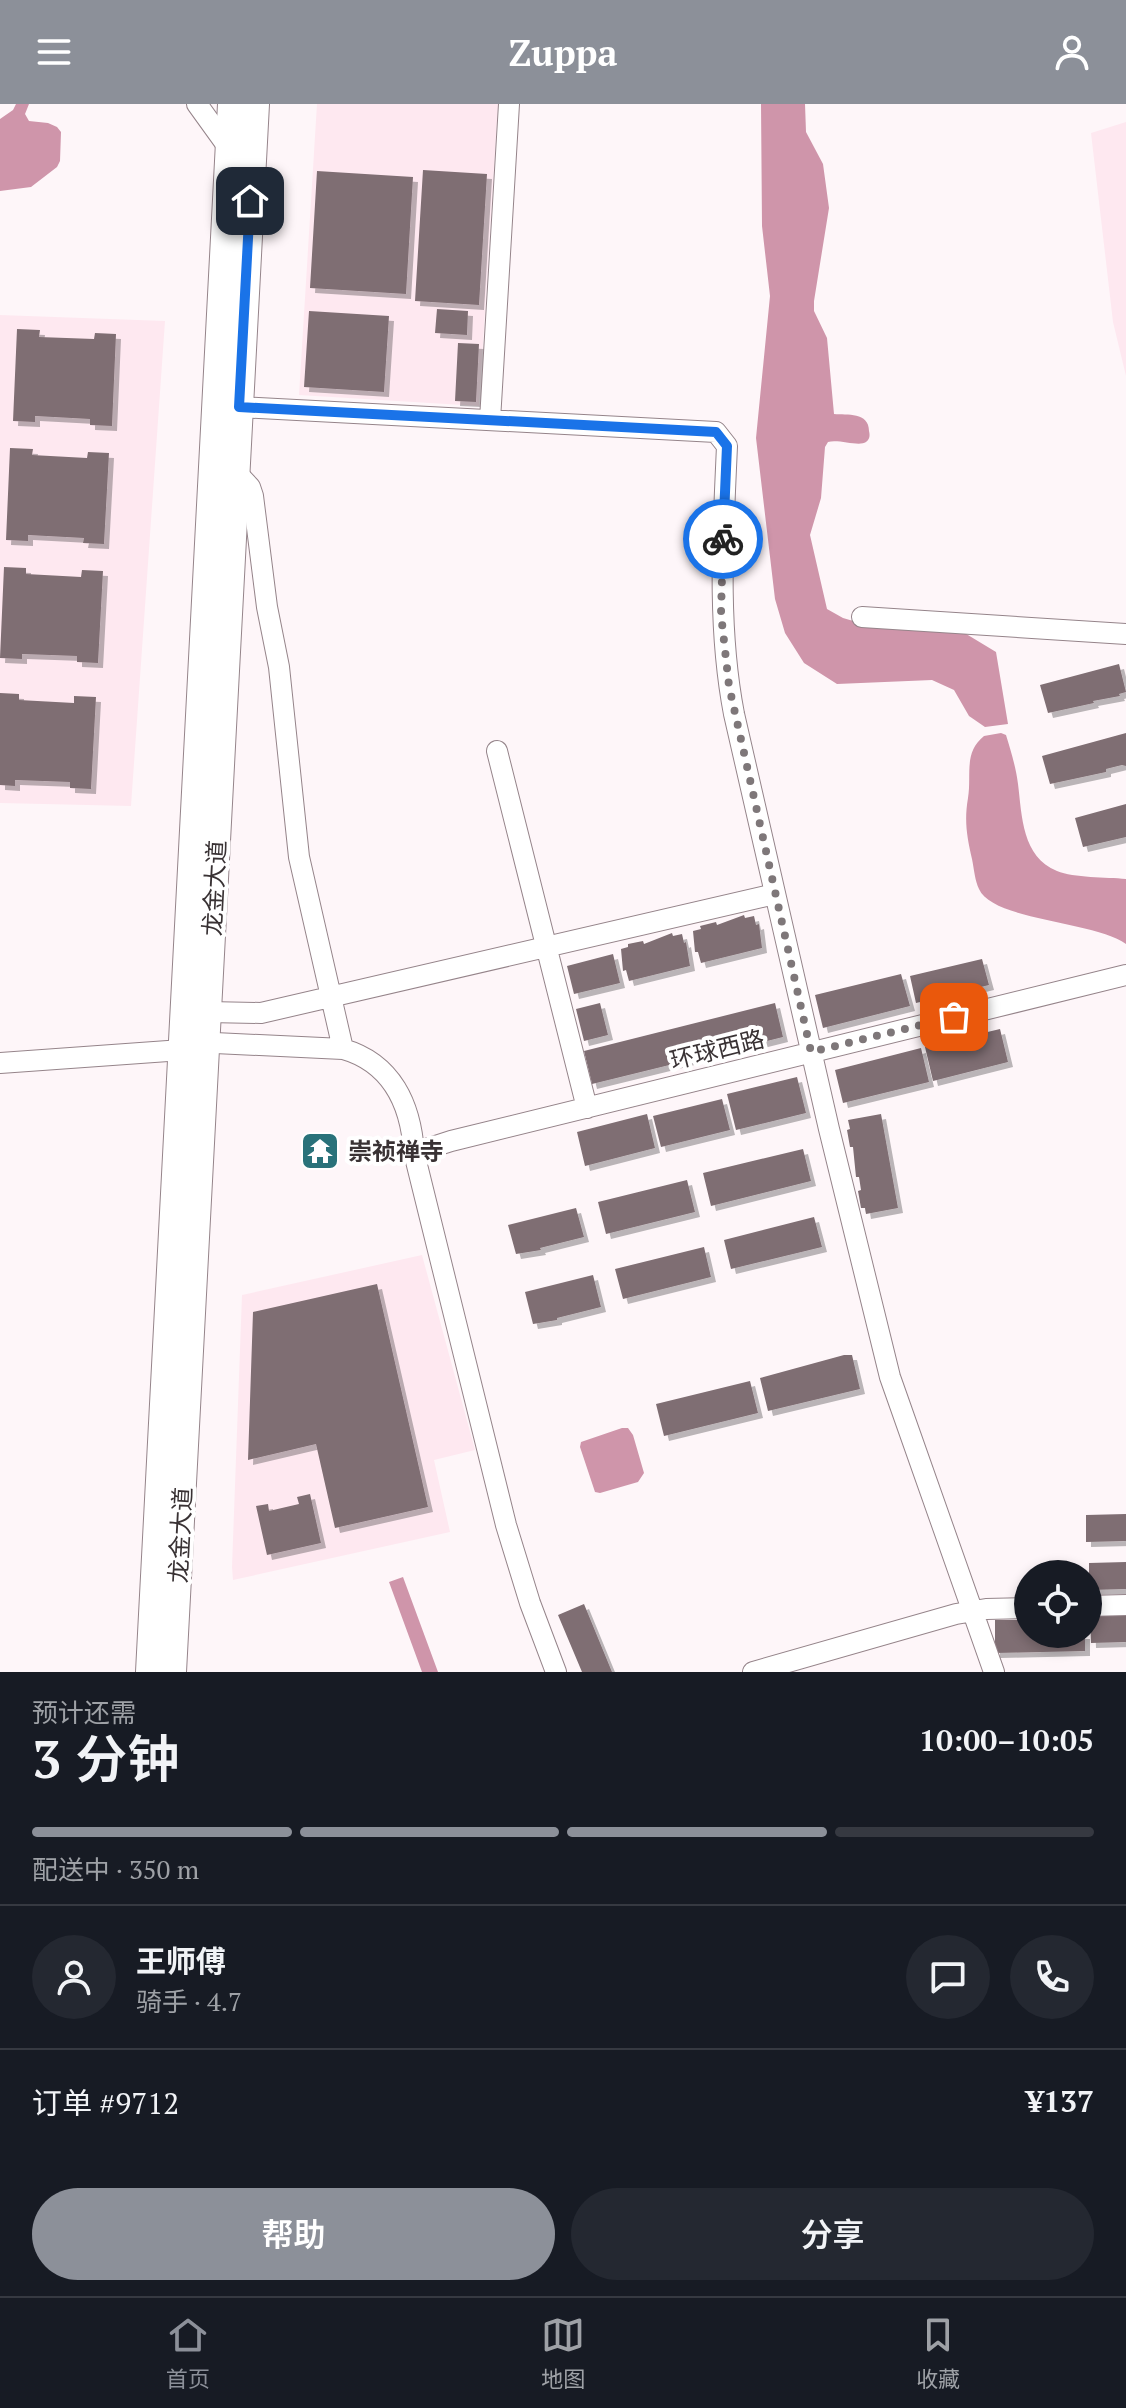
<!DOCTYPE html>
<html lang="zh">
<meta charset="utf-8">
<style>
:root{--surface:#171b24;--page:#242831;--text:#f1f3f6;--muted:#9ea1a6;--line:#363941;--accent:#8c9099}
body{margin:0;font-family:"PT Serif","Noto Sans SC",serif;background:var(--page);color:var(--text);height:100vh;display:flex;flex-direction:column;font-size:30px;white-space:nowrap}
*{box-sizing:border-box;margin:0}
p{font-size:26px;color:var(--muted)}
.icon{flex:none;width:44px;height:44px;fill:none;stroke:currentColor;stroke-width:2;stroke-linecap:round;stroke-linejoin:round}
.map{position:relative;height:1568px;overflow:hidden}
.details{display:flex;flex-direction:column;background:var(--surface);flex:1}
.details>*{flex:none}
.buttons{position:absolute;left:1014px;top:1456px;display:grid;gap:16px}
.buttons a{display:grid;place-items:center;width:88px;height:88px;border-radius:50%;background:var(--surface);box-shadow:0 4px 12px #0003;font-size:40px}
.pin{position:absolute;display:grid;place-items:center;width:68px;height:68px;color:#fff;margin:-34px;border-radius:16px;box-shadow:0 4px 12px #0006}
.courier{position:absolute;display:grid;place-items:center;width:80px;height:80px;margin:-40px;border:6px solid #1a73e8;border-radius:50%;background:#fff;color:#222;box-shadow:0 2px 10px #0007}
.headline em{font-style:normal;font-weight:600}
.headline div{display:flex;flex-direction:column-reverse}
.headline{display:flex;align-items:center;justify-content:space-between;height:136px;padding:0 32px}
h1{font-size:52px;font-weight:600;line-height:60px}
.bar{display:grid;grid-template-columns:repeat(4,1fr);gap:12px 8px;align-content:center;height:96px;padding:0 32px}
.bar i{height:10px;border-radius:6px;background:var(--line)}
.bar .active{background:var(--accent)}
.bar p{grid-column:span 4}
.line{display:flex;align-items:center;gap:20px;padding:0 32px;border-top:2px solid var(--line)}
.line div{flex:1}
.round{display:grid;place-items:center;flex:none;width:84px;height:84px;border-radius:42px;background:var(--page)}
.primary-button{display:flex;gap:16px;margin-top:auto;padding:16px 32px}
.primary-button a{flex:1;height:92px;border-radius:48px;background:var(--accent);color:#fff;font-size:32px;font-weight:600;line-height:92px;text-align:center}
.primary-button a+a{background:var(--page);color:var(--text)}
header{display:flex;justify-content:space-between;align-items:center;height:104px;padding:0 32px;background:var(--accent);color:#fff;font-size:36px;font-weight:600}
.menu{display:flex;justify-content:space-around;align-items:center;height:112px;border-top:2px solid var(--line);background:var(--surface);font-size:22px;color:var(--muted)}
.menu a{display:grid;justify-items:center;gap:4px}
.menu .active{color:var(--accent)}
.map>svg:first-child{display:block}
.built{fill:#fee8f0}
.water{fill:#cf95aa}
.building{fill:#7f6e73;filter:url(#shadow)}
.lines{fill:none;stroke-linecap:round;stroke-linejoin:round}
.minor-casing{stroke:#95848a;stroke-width:22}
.major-casing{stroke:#95848a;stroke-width:28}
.minor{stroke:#fff;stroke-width:20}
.major{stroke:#fff;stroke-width:26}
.done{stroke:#7e7779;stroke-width:8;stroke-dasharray:0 14.4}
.route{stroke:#1a73e8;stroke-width:10}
.labels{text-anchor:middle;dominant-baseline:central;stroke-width:8;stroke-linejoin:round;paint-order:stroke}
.street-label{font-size:24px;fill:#393234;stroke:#fff}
.poi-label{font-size:24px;font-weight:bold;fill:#393234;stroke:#fff;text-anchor:start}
</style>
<header><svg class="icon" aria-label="menu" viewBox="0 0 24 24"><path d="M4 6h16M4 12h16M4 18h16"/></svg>Zuppa<svg class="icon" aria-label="person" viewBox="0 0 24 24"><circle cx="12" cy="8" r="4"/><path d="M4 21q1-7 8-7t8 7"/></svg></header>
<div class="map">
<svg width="1126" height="1568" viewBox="0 0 1126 1568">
<defs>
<filter id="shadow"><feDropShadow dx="5" dy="5" stdDeviation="0" flood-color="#0004"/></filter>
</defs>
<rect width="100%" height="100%" fill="#fef6f9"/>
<path class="built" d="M317,0H498L479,302L299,291Z
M1126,18V272L1113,218L1091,29Z
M0,211L165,217L131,702L0,699Z
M422,1151L475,1346L434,1356L450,1428L233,1476L232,1463L242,1191Z"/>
<path class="water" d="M16,0H29L25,10L29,17L48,19L57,23L61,28L60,57L57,63L31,83L0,87V15L13,6Z
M761,0H805L806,28L823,60L829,104L814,197V207L827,234L834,310C847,311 869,308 869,327C870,331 870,335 866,338C859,343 839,335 828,338L825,343L821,394L810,431L827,505L843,514L860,519L953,522L996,548L1008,620L985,623L969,612L954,586L932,576L837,580L804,559L785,529L775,495L756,334L770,192L762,122Z
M1001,629L1006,631C1011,647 1016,664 1018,680C1022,712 1022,753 1057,767C1074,774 1106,773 1126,775V840C1096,817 993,817 979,785C975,777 974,765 972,755C967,733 964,717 968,694C972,671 963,649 984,632Z
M622,1324H628L633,1331L644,1369L638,1378L600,1389L595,1388L580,1343L581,1338Z
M403,1473L438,1568H422L389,1478Z"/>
<path class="building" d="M423,66L487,70L479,201L415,197Z
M317,67L413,73L406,190L310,184Z
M437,205L468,207L467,231L435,229Z
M309,207L389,212L384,288L304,283Z
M17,225L40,226L39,233L94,235L95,229L116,230L112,322L90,321V315L35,312V318L13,317Z
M458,239L479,240L476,298L455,297Z
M10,344L33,345L32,351L87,354L88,348L109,349L104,440L83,439L84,434L28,431V437L6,436Z
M4,463L26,464V470L81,473L82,466L103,467L98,559L77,558V552L22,550V555L0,554Z
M1119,560L1126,588L1119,590L1120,592L1093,597L1094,599L1048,609L1040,581Z
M0,589L19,590V596L74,599V592L96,593L91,685L70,684V678L15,676V682L0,681Z
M1126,629V662L1122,661L1106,665V668L1050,680L1042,652Z
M1126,700V733L1083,743L1075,714Z
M744,811L745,814L754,812L756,821L759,820L762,844L701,859L698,848H695L693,827L701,825L700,822L716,818L717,821Z
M672,829L673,832L682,830L684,839L686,838L690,862L629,877L626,866L623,867L621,845L628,843V840L643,837L644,840Z
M613,850L620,879L574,890L567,862Z
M982,855L989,881L916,899L910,872Z
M901,870L910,902L823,924L815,891Z
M600,899L608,931L584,937L576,905Z
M775,899L783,933L592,980L584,947Z
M1000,925L1008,958L933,977L925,943Z
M921,944L929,978L843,999L835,966Z
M797,973L806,1009L736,1026L727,990Z
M722,995L730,1026L661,1043L653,1012Z
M647,1010L655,1044L585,1062L577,1028Z
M881,1010L898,1104L866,1110L865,1104H861L858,1087L861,1086L859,1073H856L853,1043H850L847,1026L850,1025L848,1016Z
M803,1045L811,1077L711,1102L703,1069Z
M687,1076L695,1108L606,1130L598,1098Z
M576,1104L584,1133L540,1144L541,1146L516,1150L508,1121Z
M814,1113L822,1143L731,1165L724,1136Z
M704,1143L711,1173L623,1195L615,1165Z
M593,1171L601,1203L557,1214V1216L533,1220L525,1188Z
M377,1180L428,1403L335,1424L316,1340L248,1356L253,1208Z
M844,1251H852L860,1285L768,1307L760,1274Z
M750,1277L758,1309L664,1332L656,1300Z
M310,1390L321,1439L267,1451L256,1402L268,1400L269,1407L299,1400L297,1393Z
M1126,1410V1437L1086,1438V1411Z
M1126,1458V1485L1089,1486V1459Z
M584,1500L612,1568H582L558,1511Z
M1126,1510V1538L1091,1539L1090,1511Z
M995,1516H1028V1530H1085V1547L995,1549Z"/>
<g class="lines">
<g class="minor-casing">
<path id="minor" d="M197,0L228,43
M239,303L716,328L727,342C723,433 717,521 734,610L829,1025L890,1273L994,1568
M490,316L509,0
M235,367L250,383L253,392L267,503L279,563L299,753L343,945
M862,513L1126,530
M497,647L587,1004
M208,908L261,909L775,790
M194,938L343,945C392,959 411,1001 414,1049L506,1421L530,1499L556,1568
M0,959L182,946
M414,1049L451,1037L1126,871
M1088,1502L1126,1501
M753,1568L956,1510L986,1505L1028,1504"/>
</g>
<g class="major-casing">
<path id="major" d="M149,1568L231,0
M173,1568L256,0"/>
</g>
<use href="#minor" class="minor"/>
<use href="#major" class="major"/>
</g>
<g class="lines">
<path class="done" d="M723,435L721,510L729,582L811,948L954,913"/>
<path class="route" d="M250,97L239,303L716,328L727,342L723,435"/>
</g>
<defs>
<g id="temple-square" transform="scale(2)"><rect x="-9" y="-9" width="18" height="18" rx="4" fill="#29727a" stroke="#fff"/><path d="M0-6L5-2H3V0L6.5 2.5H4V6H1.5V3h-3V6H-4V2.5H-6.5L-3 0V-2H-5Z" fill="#fff"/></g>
</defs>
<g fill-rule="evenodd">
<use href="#temple-square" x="320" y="1047"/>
</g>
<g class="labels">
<g class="street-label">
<text transform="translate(214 784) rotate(-87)">龙金大道</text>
<text transform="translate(717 945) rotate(-14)">环球西路</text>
<text transform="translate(180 1431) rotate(-87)">龙金大道</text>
</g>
<g class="poi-label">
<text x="348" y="1047">崇祯禅寺</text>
</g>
</g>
</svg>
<div class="buttons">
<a><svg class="icon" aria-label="locate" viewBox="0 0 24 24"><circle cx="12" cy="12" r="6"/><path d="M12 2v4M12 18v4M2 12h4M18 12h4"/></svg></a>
</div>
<div class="pin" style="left:954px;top:913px;background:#ea580c"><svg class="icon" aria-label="bag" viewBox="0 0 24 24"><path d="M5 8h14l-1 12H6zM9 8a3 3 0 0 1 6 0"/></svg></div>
<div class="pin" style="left:250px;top:97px;background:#1f2937"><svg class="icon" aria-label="home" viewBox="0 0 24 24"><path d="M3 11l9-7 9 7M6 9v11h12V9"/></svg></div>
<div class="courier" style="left:723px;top:435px"><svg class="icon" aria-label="bike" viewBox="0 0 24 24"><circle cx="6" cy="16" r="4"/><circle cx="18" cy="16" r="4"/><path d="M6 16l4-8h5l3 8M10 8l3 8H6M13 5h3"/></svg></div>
</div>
<section class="details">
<div class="headline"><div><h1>3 分钟</h1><p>预计还需</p></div><em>10:00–10:05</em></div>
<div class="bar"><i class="active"></i><i class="active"></i><i class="active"></i><i></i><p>配送中 · 350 m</p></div>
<div class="line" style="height:144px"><a class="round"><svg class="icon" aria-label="person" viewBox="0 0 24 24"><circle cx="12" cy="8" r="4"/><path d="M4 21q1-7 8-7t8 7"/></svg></a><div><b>王师傅</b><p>骑手 · 4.7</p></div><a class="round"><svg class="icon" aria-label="chat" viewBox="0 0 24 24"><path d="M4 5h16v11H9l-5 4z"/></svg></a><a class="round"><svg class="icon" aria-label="phone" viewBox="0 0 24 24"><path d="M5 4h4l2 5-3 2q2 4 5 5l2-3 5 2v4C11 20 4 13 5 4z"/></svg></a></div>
<div class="line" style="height:104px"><div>订单 #9712</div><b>¥137</b></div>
<div class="primary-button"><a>帮助</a><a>分享</a></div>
</section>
<nav class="menu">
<a class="active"><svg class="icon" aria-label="home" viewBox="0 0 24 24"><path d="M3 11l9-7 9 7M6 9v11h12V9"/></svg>首页</a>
<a><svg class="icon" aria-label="map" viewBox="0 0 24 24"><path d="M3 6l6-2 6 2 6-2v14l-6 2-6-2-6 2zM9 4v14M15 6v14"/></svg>地图</a>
<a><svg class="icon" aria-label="saved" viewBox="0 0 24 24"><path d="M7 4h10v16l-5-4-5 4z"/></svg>收藏</a>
</nav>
